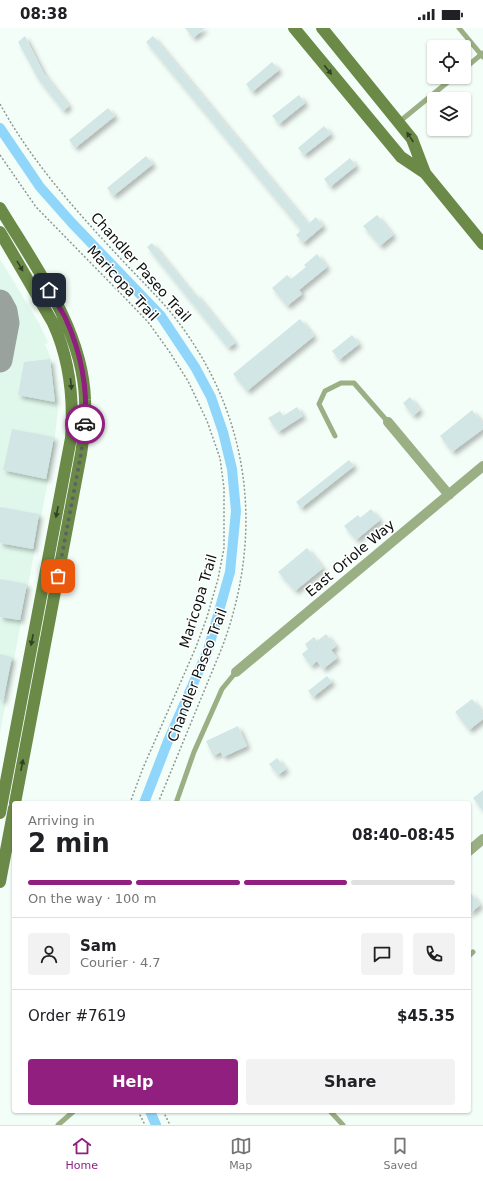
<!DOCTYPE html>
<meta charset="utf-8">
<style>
:root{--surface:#fff;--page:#f2f2f2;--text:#202124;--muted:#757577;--line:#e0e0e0;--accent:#901f80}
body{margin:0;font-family:"DejaVu Sans",sans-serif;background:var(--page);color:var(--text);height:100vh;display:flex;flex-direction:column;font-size:15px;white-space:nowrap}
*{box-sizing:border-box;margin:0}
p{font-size:13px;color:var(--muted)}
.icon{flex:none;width:22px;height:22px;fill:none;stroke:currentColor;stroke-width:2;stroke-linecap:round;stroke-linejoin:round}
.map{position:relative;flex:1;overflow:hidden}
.sheet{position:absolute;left:12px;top:773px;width:459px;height:312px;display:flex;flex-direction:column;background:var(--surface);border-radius:4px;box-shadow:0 1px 3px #0004}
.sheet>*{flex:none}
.buttons{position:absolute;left:427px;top:12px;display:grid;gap:8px}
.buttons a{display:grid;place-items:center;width:44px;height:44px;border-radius:4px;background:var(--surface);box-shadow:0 1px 3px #0004;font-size:20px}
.pin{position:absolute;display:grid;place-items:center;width:34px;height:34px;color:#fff;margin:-17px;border-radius:8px;box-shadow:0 2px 6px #0006}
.courier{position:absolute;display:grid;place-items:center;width:40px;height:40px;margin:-20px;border:3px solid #901f80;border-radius:50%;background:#fff;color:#222;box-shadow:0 1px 5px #0007}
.head em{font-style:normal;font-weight:700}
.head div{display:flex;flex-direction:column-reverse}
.head{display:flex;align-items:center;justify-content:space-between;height:68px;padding:0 16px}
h1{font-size:26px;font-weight:700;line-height:30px}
.bar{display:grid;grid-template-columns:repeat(4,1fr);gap:6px 4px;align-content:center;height:48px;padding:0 16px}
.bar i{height:5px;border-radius:3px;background:var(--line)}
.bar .active{background:var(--accent)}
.bar p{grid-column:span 4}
.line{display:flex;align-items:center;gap:10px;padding:0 16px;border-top:1px solid var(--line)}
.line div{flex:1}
.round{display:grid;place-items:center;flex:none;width:42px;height:42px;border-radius:4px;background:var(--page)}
.action{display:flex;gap:8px;margin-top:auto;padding:8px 16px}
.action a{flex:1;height:46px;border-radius:4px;background:var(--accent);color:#fff;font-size:16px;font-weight:700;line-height:46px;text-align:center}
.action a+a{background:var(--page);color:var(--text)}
.status{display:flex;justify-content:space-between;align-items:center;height:28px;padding:0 20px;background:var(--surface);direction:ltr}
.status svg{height:11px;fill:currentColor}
.tab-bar{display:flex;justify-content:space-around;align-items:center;height:56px;border-top:1px solid var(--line);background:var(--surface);font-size:11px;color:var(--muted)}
.tab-bar a{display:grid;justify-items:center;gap:2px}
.tab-bar .active{color:var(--accent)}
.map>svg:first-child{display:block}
.built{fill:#e0f8ec}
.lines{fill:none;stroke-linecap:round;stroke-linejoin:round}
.canal{stroke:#90d6fa;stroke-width:10}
.taxiway{stroke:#9aa29e;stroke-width:25}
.building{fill:#d2e6e6;filter:url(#shadow)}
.path{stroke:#8e9692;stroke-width:1.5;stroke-dasharray:2 2;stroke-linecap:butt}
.lane{stroke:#9ab084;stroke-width:5}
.street{stroke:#9ab084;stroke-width:10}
.secondary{stroke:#6b8a47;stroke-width:12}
.oneway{fill:#314125}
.done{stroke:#5d6360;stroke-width:4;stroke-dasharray:0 7.2}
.route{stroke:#901f80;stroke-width:5}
.labels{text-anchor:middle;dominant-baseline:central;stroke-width:3;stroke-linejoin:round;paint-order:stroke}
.street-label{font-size:14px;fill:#0b100e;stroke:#fff}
</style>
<div class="status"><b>08:38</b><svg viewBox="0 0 49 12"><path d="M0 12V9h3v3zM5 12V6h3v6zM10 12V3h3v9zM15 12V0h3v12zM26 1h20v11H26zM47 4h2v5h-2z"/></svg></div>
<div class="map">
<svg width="483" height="1097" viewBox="0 0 483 1097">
<defs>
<filter id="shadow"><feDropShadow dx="3.5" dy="3.5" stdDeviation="2" flood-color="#0004"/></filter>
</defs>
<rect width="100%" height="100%" fill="#f4fef9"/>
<path class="built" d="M0,231L40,297L48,315L45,316L51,331L58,381L53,426L0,705Z"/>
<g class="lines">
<path class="canal" d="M0,100L40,159L71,194L161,288L195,339L211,369L223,404L232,441L236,483L230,544L208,622L168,713L144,775
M150,1083L156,1097"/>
<path class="taxiway" d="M0,274L5,283L7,295L0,332"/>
</g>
<path class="building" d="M185,0H205L193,10Z
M25,8L44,46L69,78L63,83L38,51L18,14Z
M153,8L308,196L316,189L323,198L303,215L296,207L301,202L146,14Z
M272,34L279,42L252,64L246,56Z
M299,67L305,75L279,96L272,88Z
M108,80L115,88L75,120L69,112Z
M324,98L331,106L304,127L298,120Z
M146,128L153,136L113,168L107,160Z
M350,130L356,138L330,159L324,151Z
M377,187L393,207L380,218L363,198Z
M152,215L194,267L196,266L235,315L228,320L147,219Z
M317,226L327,239L299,262L302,266L287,278L272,260L287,247L291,251L306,239L304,237Z
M300,291L314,308L247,363L233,346Z
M352,307L359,316L339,332L332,323Z
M50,331L55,374L18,367L24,334Z
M410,369L420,382L413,388L403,375Z
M297,379L303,388L278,404L268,390L280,383L283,388Z
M472,382L483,396V401L452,424L440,408Z
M12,401L54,409L46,451L3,442Z
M349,432L354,438L301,480L296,474Z
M0,479L39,486L33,521L0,515Z
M371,481L380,492L356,512L344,498L358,487L360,490Z
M307,520L323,540L295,563L278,544Z
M0,551L27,556L20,592L0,589Z
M326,606L336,618L331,622L337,630L323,641L317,633L311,638L302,626L308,621L305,616L314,609L317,613Z
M0,626L12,629L3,673L0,672Z
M327,648L332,654L313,669L308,663Z
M472,671L483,685V691L469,702L455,684Z
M238,698L247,718L223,729L221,724L213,728L206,713Z
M277,730L286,741L278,747L269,736Z
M483,762V783L473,770Z
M469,863L480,877L469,886Z"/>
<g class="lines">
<path class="path" d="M0,76C32,134 76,183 121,231C137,248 153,264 168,281C249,379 266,499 223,617L158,775
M0,127L36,179L126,271L148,294L169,323L188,353L207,393L220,430L224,460V520L218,551L207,589L196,619L143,740L130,775
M138,1083L145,1097
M163,1083L170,1097"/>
<path class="lane" d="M459,0L483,29
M464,41L483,25
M399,94L454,49
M335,408L319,376L325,363L341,355H354L388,394
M176,775L194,724L222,661L236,644
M469,928L473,924
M330,1083L343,1097
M58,1097L74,1083"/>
<path class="street" d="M388,394L449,467
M236,644L483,438
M469,823L483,811"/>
<path class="secondary" d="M294,0L401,129L425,145L483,216
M322,0L412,111L425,145
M0,180C35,238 83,302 85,372C86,390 84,408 81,426L15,775
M0,204L53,295C70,332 74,369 71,410L0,785
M0,854L14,780"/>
</g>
<defs><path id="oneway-solid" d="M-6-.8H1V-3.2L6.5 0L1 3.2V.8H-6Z"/></defs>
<g class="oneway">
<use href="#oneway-solid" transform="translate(328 42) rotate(51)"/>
<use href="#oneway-solid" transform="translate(410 109) rotate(-124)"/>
<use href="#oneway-solid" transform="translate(20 238) rotate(60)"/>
<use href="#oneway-solid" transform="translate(71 356) rotate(84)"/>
<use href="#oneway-solid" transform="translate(57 484) rotate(101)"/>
<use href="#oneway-solid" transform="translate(32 612) rotate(101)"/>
<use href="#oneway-solid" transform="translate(22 737) rotate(-79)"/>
</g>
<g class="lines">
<path class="done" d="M58,548L81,426L85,396"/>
<path class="route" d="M49,262C54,271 60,280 65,289C80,322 88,360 85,396"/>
</g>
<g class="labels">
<g class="street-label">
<text transform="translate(141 239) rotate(48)">Chandler Paseo Trail</text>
<text transform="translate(123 255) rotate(47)">Maricopa Trail</text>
<text transform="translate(350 530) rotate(-40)">East Oriole Way</text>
<text transform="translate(198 573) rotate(-73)">Maricopa Trail</text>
<text transform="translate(197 647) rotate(-69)">Chandler Paseo Trail</text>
</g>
</g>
</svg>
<div class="buttons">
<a><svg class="icon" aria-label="locate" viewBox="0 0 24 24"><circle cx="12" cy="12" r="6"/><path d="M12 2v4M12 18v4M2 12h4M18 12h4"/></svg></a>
<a><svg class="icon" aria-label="layers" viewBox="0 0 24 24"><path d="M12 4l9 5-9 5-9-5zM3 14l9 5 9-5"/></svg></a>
</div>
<div class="pin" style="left:58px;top:548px;background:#ea580c"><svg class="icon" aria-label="bag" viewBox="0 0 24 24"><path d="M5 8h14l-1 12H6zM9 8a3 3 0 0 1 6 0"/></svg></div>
<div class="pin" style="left:49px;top:262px;background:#1f2937"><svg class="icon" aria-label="home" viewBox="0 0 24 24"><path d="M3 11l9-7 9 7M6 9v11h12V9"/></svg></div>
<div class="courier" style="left:85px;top:396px"><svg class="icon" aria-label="car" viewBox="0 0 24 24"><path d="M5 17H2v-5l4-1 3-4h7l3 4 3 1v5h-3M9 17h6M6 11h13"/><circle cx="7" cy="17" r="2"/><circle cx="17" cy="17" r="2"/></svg></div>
<section class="sheet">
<div class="head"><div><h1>2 min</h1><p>Arriving in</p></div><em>08:40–08:45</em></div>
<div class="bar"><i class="active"></i><i class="active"></i><i class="active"></i><i></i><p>On the way · 100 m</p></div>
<div class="line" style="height:72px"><a class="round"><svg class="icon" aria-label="person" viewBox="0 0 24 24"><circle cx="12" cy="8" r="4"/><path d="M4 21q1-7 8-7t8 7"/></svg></a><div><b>Sam</b><p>Courier · 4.7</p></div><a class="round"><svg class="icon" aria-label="chat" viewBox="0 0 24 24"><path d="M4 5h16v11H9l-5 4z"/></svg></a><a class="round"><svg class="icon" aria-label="phone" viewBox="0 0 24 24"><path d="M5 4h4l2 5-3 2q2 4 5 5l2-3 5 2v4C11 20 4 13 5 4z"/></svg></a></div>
<div class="line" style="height:52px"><div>Order #7619</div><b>$45.35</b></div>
<div class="action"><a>Help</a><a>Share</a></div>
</section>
</div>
<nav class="tab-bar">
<a class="active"><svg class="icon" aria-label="home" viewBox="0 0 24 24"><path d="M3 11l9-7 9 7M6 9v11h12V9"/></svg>Home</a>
<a><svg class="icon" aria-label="map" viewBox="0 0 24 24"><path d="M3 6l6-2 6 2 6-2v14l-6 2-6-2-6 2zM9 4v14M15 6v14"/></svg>Map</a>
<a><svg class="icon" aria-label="saved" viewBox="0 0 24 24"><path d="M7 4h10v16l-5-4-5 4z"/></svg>Saved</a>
</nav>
